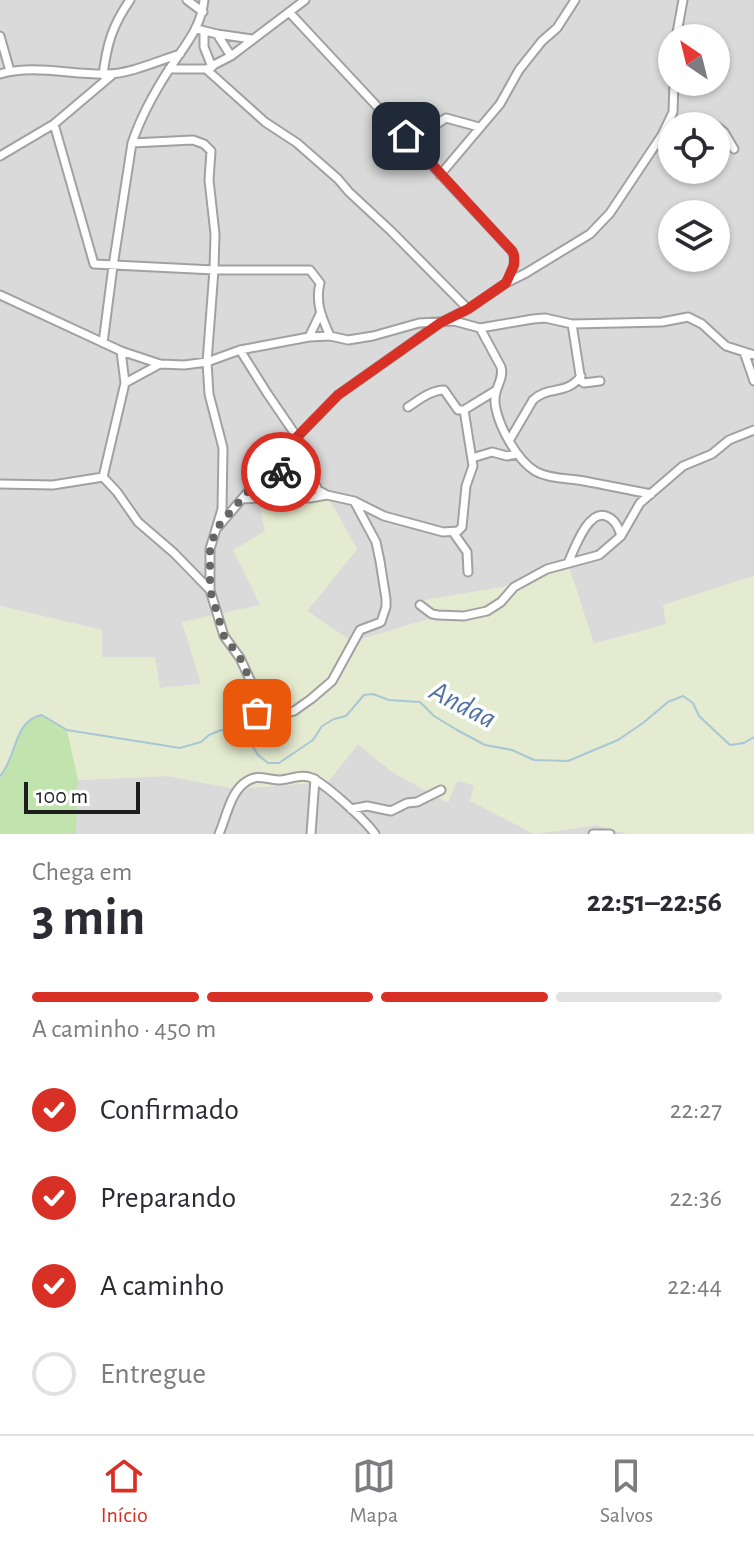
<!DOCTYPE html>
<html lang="pt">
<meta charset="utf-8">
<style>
:root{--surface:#fff;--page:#f2f2f3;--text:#2b2b33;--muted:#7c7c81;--line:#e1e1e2;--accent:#d93025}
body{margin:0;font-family:"Alegreya Sans",sans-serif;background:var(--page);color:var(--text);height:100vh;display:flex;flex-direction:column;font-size:30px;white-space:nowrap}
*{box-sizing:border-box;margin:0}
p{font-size:26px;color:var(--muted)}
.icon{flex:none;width:44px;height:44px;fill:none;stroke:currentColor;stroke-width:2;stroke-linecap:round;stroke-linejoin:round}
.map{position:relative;height:834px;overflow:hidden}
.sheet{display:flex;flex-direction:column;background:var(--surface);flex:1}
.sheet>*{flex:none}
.needle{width:52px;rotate:325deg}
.buttons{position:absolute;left:658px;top:24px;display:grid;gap:16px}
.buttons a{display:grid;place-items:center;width:72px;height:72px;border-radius:50%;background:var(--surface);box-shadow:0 2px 6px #0004;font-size:40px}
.scale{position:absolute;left:24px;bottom:20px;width:116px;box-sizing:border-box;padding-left:8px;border:4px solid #1d1d1d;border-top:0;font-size:22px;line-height:28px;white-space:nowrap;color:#1d1d1d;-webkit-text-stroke:6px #fff;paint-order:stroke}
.pin{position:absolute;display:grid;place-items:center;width:68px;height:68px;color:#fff;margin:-34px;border-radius:16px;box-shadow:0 4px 12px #0006}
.courier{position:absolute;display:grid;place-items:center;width:80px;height:80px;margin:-40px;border:6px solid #d93025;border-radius:50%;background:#fff;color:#222;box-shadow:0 2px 10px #0007}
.head em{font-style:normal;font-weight:700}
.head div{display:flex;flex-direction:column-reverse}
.head{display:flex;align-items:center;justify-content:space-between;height:136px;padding:0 32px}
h1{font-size:52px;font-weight:700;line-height:60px}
.bar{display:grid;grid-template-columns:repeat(4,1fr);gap:12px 8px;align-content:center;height:96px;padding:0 32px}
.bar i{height:10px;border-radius:6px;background:var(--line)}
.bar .selected{background:var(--accent)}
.bar p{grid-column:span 4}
ol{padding:0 32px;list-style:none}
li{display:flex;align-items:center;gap:24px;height:88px}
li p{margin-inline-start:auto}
li .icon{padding:8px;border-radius:50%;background:var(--accent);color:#fff;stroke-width:4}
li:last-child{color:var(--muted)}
li i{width:44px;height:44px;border:4px solid var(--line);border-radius:50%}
.tabs{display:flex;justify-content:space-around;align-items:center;height:112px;border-top:2px solid var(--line);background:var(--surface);font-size:22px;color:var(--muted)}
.tabs a{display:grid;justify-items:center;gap:4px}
.tabs .selected{color:var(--accent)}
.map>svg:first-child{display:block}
.residential{fill:#dbdada;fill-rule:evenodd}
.farmland{fill:#e5ebd0}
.grass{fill:#c1e3ad}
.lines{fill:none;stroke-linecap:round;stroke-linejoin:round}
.stream{stroke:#a7c7d7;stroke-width:2}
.minor-casing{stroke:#a1a1a1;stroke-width:11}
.minor{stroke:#fff;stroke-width:7}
.done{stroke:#666562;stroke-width:8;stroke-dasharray:0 14.4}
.route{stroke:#d93025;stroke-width:10}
.labels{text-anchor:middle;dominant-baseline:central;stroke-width:7;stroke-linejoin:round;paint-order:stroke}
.water-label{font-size:30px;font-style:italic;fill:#5271a4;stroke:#fff}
</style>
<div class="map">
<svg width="754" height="834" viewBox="0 0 754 834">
<rect width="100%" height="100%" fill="#edebe3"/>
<path class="residential" d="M0,0H754V576L664,605L667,624L593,644L567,563L503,587L426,600L429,619L352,642L307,611L357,549L265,531L261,605L201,684L160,688L102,657V630L0,606ZM672,38H716V82H672ZM672,126H716V170H672ZM672,214H716V258H672Z
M358,744L392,772L448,802L457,781L474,785L534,834L597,825L627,834H75L78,780L167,776L237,789Z"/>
<path class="farmland" d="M327,495L357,549L307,611L353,642L429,619L425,600L503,587L568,563L594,644L666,624L663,605L754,576V832L731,834H627L597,825L534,834L470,801L474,785L457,781L448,803L392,772L358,744L328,782L237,789L167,776L78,780L67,730L42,715L12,755L6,770L0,776V606L102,630V657H155L160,688L201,684L182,622L260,605L233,550L265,531L260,507Z"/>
<path class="grass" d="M42,715L67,730L78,780L76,834H0V776C17,758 13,720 42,715Z"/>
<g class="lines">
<path class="stream" d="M0,776C17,758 13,720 42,715L67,730L180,748L201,742L209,735L221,730L238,732L251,744L258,755L268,763H279L313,740L322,726L334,719L346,716L364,695L373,694L389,700L420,702L434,716L457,730L485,745L512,750L534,760L568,761L618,740L643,723L668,702L683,696L693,703L699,716L730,745L744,743L754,737"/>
<g class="minor-casing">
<path id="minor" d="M187,0L203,12
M289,12L512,251C518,262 511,273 506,283
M197,29L217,34L252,39
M204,31V47L212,67
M217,34L231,56
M0,36L10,71
M676,38L683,0
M169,69H206L265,122L297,143L338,179L349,192L391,231L468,309
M206,69L231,56L305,0
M0,74C34,64 72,75 107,74C129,74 158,61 180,54
M103,75C107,44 112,26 130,0
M54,124L94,264L214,270H310L320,283C315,303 322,318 330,336
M716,126L724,132L734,149
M406,136L428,130L446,118L479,127
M132,143L193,140L204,144L211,151L209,180L215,234L214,270L207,362L209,394L223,448L222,509L210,549V590
M0,156L54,124L112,75
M440,175L500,104L519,70L542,41L557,28L575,0
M0,295L121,351L160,364L184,365L207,362L240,350L309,337L330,336L348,340L373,336L419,323L454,321L480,328L501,367C505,381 491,389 496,409C500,428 517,460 535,471C549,479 568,478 584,481C606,485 629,490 651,494
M572,324L581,381L584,383L600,381
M480,328L533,319L545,318L572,324L662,322L688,317L702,324L726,346L754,355
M309,337L320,314
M103,343L113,266L132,143C141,116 155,91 170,68C185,45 201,28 204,0
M240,350L267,393L297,437L307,459L311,476L318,490L327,495L354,501L384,516L443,532L458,531L462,527L466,486L473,466L464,410
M744,352L754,381
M125,383L160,364
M408,407C419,400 431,390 444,390L458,410H464
M464,410L495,391
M297,437L338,395L440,323L468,309L506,283L526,273L590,234L610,213L662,135L673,112L674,82
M509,441L533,400C549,385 566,396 581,376
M472,458L492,452L507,456L517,454
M103,477L117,492L138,522L174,553L210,590L224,636L240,658L252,684L258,699L257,713L279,714L294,711L311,699L332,681L360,630L381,622L386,607V599L380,561L376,542L354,501
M103,477L125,383L121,351
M0,484L53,485L103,477
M242,499L278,497L310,498L327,495
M218,527L257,481L269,470L311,476
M453,532L467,552L468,572
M568,563C574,550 588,509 606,516C615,519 619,528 621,536
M420,605L432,614L438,615L464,616L487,611L501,602L514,587L547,569L599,555L621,536L640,503L683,466L712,454L729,440L754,430
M351,809L367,806L391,811L407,803L417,802L441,790
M219,834C226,818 230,795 243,784C256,773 264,779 278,780C289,780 298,774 309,777C323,781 366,821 375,834
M311,834L315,779
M593,834H610"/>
</g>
<use href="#minor" class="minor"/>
</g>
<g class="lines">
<path class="done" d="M257,713L258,699L252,684L240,658L224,636L210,590V549L216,529L257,481L269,470L281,472"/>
<path class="route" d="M281,472L311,476L307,459L297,437L338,395L440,323L468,309L506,283L514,265V255L512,251L406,136"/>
</g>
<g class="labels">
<g class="water-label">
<text transform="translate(463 705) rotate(27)">Andaa</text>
</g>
</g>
</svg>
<div class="buttons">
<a><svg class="needle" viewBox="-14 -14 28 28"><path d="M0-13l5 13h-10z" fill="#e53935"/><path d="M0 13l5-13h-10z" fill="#7c7c81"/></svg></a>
<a><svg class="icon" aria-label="locate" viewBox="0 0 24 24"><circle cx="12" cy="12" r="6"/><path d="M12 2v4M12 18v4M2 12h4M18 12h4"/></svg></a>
<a><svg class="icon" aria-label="layers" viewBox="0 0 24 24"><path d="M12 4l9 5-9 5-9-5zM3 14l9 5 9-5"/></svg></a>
</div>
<div class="scale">100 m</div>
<div class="pin" style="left:257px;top:713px;background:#ea580c"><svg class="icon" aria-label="bag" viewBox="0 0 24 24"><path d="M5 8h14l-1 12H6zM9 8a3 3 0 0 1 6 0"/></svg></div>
<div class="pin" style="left:406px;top:136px;background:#1f2937"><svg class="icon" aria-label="home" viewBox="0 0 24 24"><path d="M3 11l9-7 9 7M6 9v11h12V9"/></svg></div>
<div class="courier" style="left:281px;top:472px"><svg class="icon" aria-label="bike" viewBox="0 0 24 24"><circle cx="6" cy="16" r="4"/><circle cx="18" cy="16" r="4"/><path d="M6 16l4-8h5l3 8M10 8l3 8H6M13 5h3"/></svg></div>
</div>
<section class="sheet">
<div class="head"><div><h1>3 min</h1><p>Chega em</p></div><em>22:51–22:56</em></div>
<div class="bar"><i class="selected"></i><i class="selected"></i><i class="selected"></i><i></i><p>A caminho · 450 m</p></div>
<ol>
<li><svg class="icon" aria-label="check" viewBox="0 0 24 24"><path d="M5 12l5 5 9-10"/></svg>Confirmado<p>22:27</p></li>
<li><svg class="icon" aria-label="check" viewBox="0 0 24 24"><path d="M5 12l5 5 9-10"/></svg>Preparando<p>22:36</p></li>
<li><svg class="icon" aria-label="check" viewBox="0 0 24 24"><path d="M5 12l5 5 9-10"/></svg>A caminho<p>22:44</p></li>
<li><i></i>Entregue</li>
</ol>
</section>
<nav class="tabs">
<a class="selected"><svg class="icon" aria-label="home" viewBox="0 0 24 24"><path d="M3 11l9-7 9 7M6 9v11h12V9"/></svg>Início</a>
<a><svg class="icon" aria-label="map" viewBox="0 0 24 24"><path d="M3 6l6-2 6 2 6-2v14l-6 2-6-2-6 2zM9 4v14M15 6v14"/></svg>Mapa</a>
<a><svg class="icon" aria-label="saved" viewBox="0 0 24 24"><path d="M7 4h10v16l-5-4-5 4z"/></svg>Salvos</a>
</nav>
